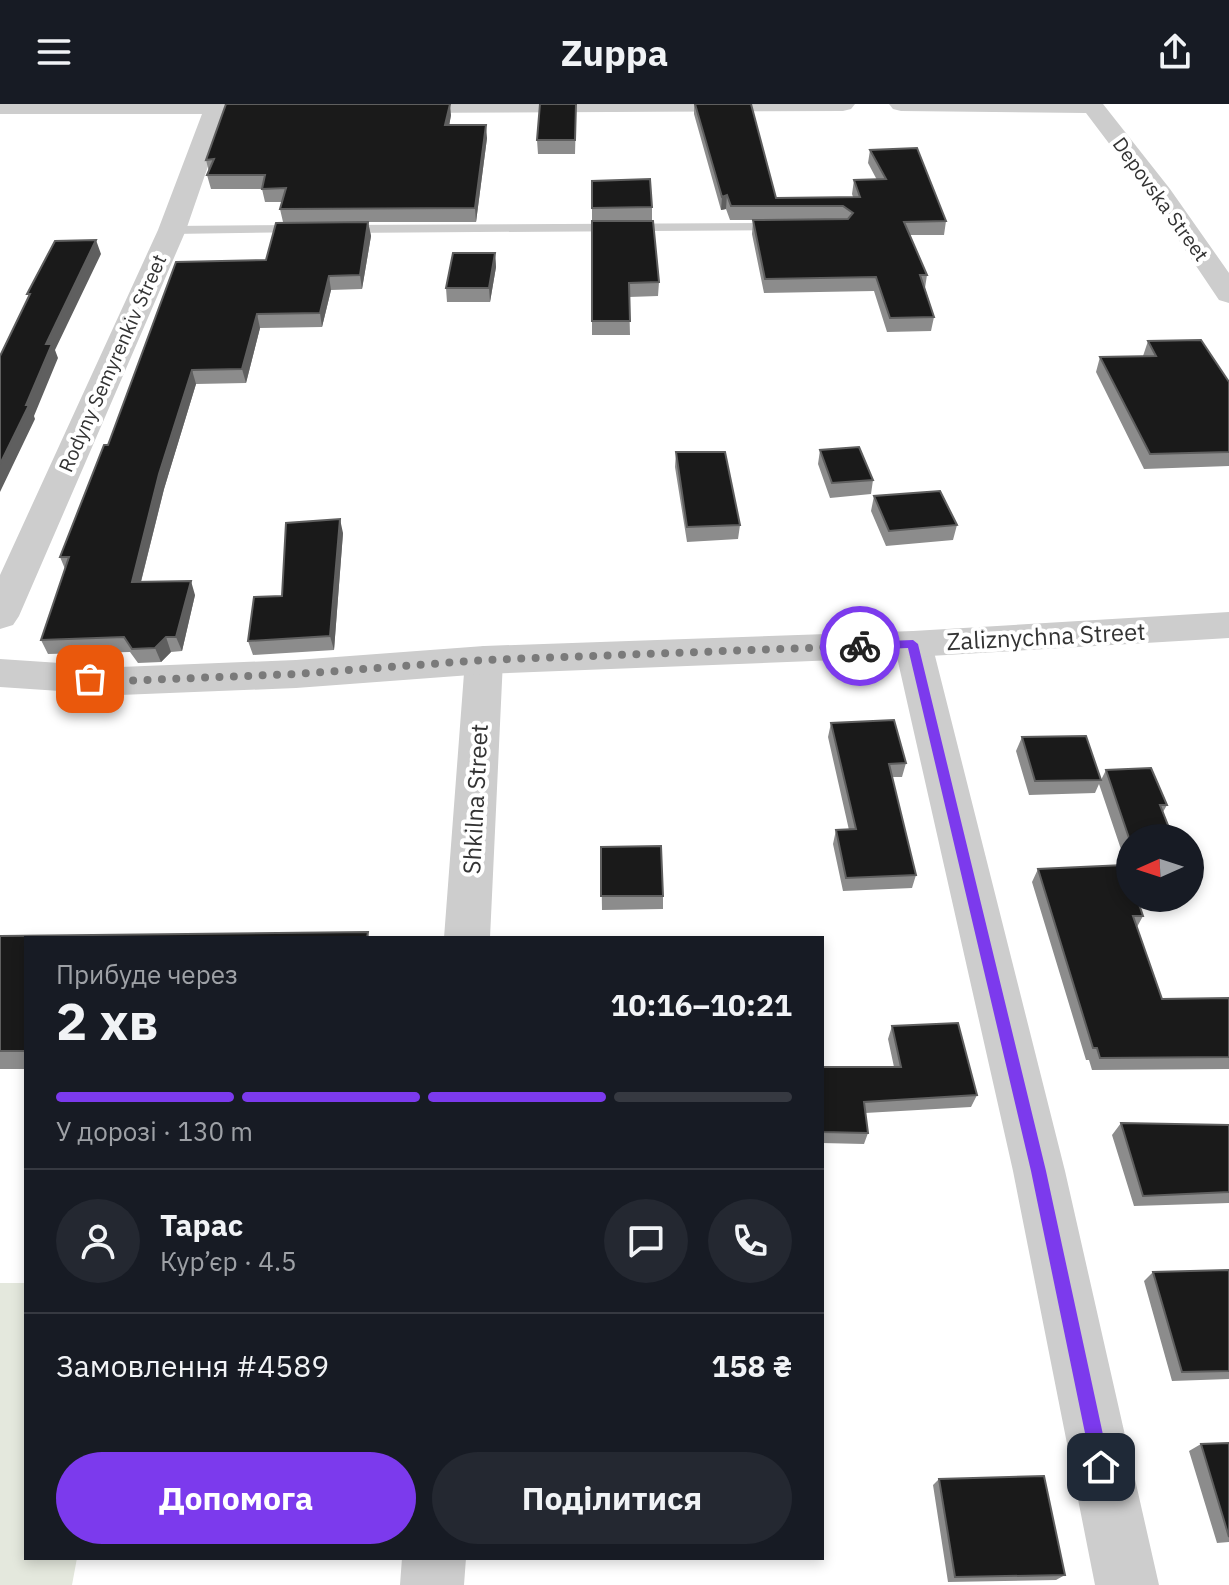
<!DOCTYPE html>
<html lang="uk">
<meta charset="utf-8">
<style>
:root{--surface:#171b24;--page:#242831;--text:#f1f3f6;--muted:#9ea1a6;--line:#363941;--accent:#7c3aed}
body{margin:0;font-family:"IBM Plex Sans",sans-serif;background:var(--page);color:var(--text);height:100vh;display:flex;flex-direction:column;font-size:30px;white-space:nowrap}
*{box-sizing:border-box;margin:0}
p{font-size:26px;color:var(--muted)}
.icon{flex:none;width:44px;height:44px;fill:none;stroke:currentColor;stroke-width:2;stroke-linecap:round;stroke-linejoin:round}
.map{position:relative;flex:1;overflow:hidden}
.side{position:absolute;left:24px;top:832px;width:800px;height:624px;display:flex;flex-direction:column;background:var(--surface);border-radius:0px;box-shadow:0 4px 12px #0003}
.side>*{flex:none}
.needle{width:52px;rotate:267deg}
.fabs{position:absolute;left:1116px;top:720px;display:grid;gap:16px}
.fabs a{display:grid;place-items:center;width:88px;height:88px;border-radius:50%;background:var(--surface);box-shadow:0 4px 12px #0003;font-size:40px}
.pin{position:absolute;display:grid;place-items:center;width:68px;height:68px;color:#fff;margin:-34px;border-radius:16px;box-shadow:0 4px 12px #0006}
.courier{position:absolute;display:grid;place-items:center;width:80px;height:80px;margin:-40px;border:6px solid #7c3aed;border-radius:50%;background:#fff;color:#222;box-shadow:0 2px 10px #0007}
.head em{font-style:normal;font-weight:700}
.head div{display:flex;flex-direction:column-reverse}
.head{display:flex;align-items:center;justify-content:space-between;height:136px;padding:0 32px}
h1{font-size:52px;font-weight:700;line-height:60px}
.bar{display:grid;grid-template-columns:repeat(4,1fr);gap:12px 8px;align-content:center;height:96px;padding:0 32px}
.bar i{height:10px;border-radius:6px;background:var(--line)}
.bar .active{background:var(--accent)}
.bar p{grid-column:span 4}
.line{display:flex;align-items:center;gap:20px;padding:0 32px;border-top:2px solid var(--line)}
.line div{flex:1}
.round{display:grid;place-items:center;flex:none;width:84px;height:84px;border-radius:42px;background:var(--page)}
.button{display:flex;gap:16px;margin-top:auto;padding:16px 32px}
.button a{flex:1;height:92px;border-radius:48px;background:var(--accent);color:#fff;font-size:32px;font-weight:700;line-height:92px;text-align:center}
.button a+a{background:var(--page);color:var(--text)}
header{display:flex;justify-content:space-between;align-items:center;height:104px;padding:0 32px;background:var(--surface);font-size:36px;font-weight:700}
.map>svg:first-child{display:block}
.green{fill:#e4e8dd}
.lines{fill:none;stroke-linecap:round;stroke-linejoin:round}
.service{fill:#cdcdcd;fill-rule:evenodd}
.minor{fill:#cdcdcd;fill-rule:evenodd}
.tertiary{fill:#cdcdcd;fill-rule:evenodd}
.wall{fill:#8c8c8c}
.shaded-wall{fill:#5f5f5f}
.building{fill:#1a1a1a;stroke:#5f5f5f;stroke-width:2}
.route{fill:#7c3aed}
.done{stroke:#7a7a7a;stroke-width:8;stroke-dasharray:0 14.4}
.labels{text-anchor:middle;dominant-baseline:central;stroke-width:8;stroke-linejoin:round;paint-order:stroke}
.far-street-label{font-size:20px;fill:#333;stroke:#fff}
.street-label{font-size:24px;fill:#333;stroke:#fff}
</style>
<header><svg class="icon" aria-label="menu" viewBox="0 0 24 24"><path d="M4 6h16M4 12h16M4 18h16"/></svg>Zuppa<svg class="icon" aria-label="share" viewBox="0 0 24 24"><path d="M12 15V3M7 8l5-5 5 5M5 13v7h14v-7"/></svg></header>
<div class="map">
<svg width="1229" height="1481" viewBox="0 0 1229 1481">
<rect width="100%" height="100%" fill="#fff"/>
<path class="green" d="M0,1179H26V1454H77L72,1481H0Z"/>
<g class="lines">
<path class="service" d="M783,119L790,123L788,126L341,129L334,125L341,121Z
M303,121L308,122V128L172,130L165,126L172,122Z"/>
<path class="minor" d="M0,0H296L298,3L294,8L286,10H226L186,126L19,512L13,521L0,525V471L158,126L202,10H0Z
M380,0H855L851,5L843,7L390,9L382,7Z
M889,0H1103L1170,85L1229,169V199L1219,196L1151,95L1086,9L901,7L893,5Z
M913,527L927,531L932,540L1065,1067L1159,1481H1095L1013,1067L894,540L899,531Z
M484,542L498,546L503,556L490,834H444L465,556L470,546Z
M402,1454H466L464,1481H400Z"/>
<path class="tertiary" d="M1229,508V534L913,553L484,570L296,584L120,591L0,583V555L120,563L296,556L484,542L913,527Z"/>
</g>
<path class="wall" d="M694,0H751L776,94L853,93L852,90L854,76H877L868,59L870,46L946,117L944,131H910L927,171L925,184L934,213L931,227L887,228L874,187L764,189L752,130L753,116H784H730L726,105L721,106L694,10Z
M451,11L449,21L487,34L476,118H283L280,105L282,98H265L262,85H211L207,71L209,68L206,56Z
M576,11L575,50H538L537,36Z
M592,77L652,103V117L659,178L658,192L629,193L630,231H592Z
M368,118L371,132L362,185L331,186L322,223L260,224L246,279L196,280L164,385L141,478L195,491L182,547L171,548L161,558L138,559L130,548L48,550L41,536L65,465L60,453L108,341L266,156Z
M495,149L496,163L490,198H447L446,184Z
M1148,237L1229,278V362L1144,365L1096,268L1100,253L1143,252Z
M820,346L873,376L871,390L830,394L818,360Z
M676,348L740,421L738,435L687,438L675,363Z
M874,392L957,421L953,436L886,442L871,407Z
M343,429L334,546L253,551L248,537L282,492Z
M831,619L906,659L902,673H892L916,771L912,784L843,787L833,740L836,726H849L828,633Z
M1022,633L1101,676L1106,666L1167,701L1163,708L1130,734V772L1099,680L1095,689L1029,691L1016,647Z
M601,743L663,792V805L602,806Z
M1038,765L1143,812L1137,823L1162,895L1229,894V965L1092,966L1089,956H1086L1032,778Z
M368,828L369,834H26V965H0V832Z
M892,922L977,991L971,1003L865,1009L868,1029L864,1040L822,1039V963H894L888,935Z
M1121,1019L1229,1021V1099L1134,1102L1112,1031Z
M1229,1166V1275L1172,1277L1144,1177L1153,1168Z
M1229,1339V1438L1217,1439L1189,1347L1201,1340Z
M939,1375L1065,1471L1056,1476L948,1478L933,1381Z"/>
<path class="shaded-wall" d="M450,0L451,11L447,34L445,21Z
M486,21L487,34L476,118L475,104Z
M727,91L726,105L721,106L722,93Z
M368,118L371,132L362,185L360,171Z
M96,136L101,150L55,246L58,254L34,312L35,315L0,388V360L26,301L46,240Z
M495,149L496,163L490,198L489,184Z
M329,172L331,186L322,223L320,209Z
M257,210L260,224L246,279L242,265Z
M192,266L196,280L164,385L137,493L132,478L159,370Z
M340,415L343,429L334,546L330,532Z
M191,477L195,491L182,547L176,533Z
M166,533L171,548L161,558L155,544Z"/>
<path class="building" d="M226,0H450L445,21H486L475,104L280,105L286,84L262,85L265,71H207L214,55L206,56Z
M540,0H576L575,36H537Z
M695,0H751L776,94L860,93L854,76L886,75L870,46L917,44L946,117L904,118L927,171H920L934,213L890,214L876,173L765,175L753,116L848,115L853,109L843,102H731L727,91L722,93Z
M650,75L652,103L592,104V77Z
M592,117H653L659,178L629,179L630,217H592Z
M368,118L360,171L329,172L320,209L257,210L242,265L192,266L159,370L132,478L191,477L176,533H166L155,544L132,545L124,533L41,536L69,453H60L104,341H108L176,158L266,156L276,119Z
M96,136L46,240H52L26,301H29L0,360V252L30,190H27L55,137Z
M453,149H495L489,184H446Z
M1201,236L1229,278V348L1150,350L1100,253L1156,252L1148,237Z
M859,343L873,376L832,379L820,346Z
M676,348H725L740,421L687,423Z
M940,387L957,421L889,427L874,392Z
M340,415L330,532L248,537L254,493L282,492L286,419Z
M894,616L906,659L889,660L916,771L846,774L836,726L856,725L831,619Z
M1086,632L1101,676L1035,677L1022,633Z
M1151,664L1167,701H1160L1173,734H1130V737L1106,666Z
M661,742L663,792H601V743Z
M1124,761L1130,777V794H1137L1143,812H1133L1162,895L1229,894V953L1100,954L1097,944H1093L1038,765Z
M368,828L367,834H26V947H0V832Z
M958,919L977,991L864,998L868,1029L822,1028V963H901L892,922Z
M1121,1019L1229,1021V1088L1143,1092Z
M1229,1166V1267L1182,1268L1153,1168Z
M1229,1339V1433L1201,1340Z
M1044,1372L1065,1471L955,1473L939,1375Z"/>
<path class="route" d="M913,536L918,540L1046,1067L1110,1363L1108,1369L1101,1372L1095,1369L1092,1363L1031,1067L908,544L860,546L854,542L860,538Z"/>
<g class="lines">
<path class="done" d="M90,575L120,577L296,570L484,556L860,542"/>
</g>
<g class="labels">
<g class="far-street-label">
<text transform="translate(1161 95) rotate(54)">Depovska Street</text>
<text transform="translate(112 259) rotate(-66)">Rodyny Semyrenkiv Street</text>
</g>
<g class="street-label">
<text transform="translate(1046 532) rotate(-3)">Zaliznychna Street</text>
<text transform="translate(475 695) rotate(-87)">Shkilna Street</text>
</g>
</g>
</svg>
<div class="fabs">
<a><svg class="needle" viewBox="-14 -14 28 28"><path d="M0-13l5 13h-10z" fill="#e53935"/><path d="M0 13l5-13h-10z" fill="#9ea1a6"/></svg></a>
</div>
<div class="pin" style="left:90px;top:575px;background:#ea580c"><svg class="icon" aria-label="bag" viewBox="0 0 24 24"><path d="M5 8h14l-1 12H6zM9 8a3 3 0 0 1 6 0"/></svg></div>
<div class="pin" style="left:1101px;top:1363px;background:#1f2937"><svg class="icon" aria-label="home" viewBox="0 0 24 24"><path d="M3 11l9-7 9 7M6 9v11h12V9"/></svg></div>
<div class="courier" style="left:860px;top:542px"><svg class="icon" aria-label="bike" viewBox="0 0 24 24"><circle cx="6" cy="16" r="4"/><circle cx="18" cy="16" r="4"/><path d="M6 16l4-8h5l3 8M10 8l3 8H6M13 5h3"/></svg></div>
<section class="side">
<div class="head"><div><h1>2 хв</h1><p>Прибуде через</p></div><em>10:16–10:21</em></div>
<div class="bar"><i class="active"></i><i class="active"></i><i class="active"></i><i></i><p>У дорозі · 130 m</p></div>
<div class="line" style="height:144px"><a class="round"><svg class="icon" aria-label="person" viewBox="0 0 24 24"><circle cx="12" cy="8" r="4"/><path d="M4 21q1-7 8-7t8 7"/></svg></a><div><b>Тарас</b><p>Кур’єр · 4.5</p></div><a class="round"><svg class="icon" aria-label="chat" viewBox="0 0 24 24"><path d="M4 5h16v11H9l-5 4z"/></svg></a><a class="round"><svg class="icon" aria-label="phone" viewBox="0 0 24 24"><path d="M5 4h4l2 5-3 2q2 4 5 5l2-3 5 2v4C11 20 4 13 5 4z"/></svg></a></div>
<div class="line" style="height:104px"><div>Замовлення #4589</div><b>158 ₴</b></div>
<div class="button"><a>Допомога</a><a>Поділитися</a></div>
</section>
</div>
